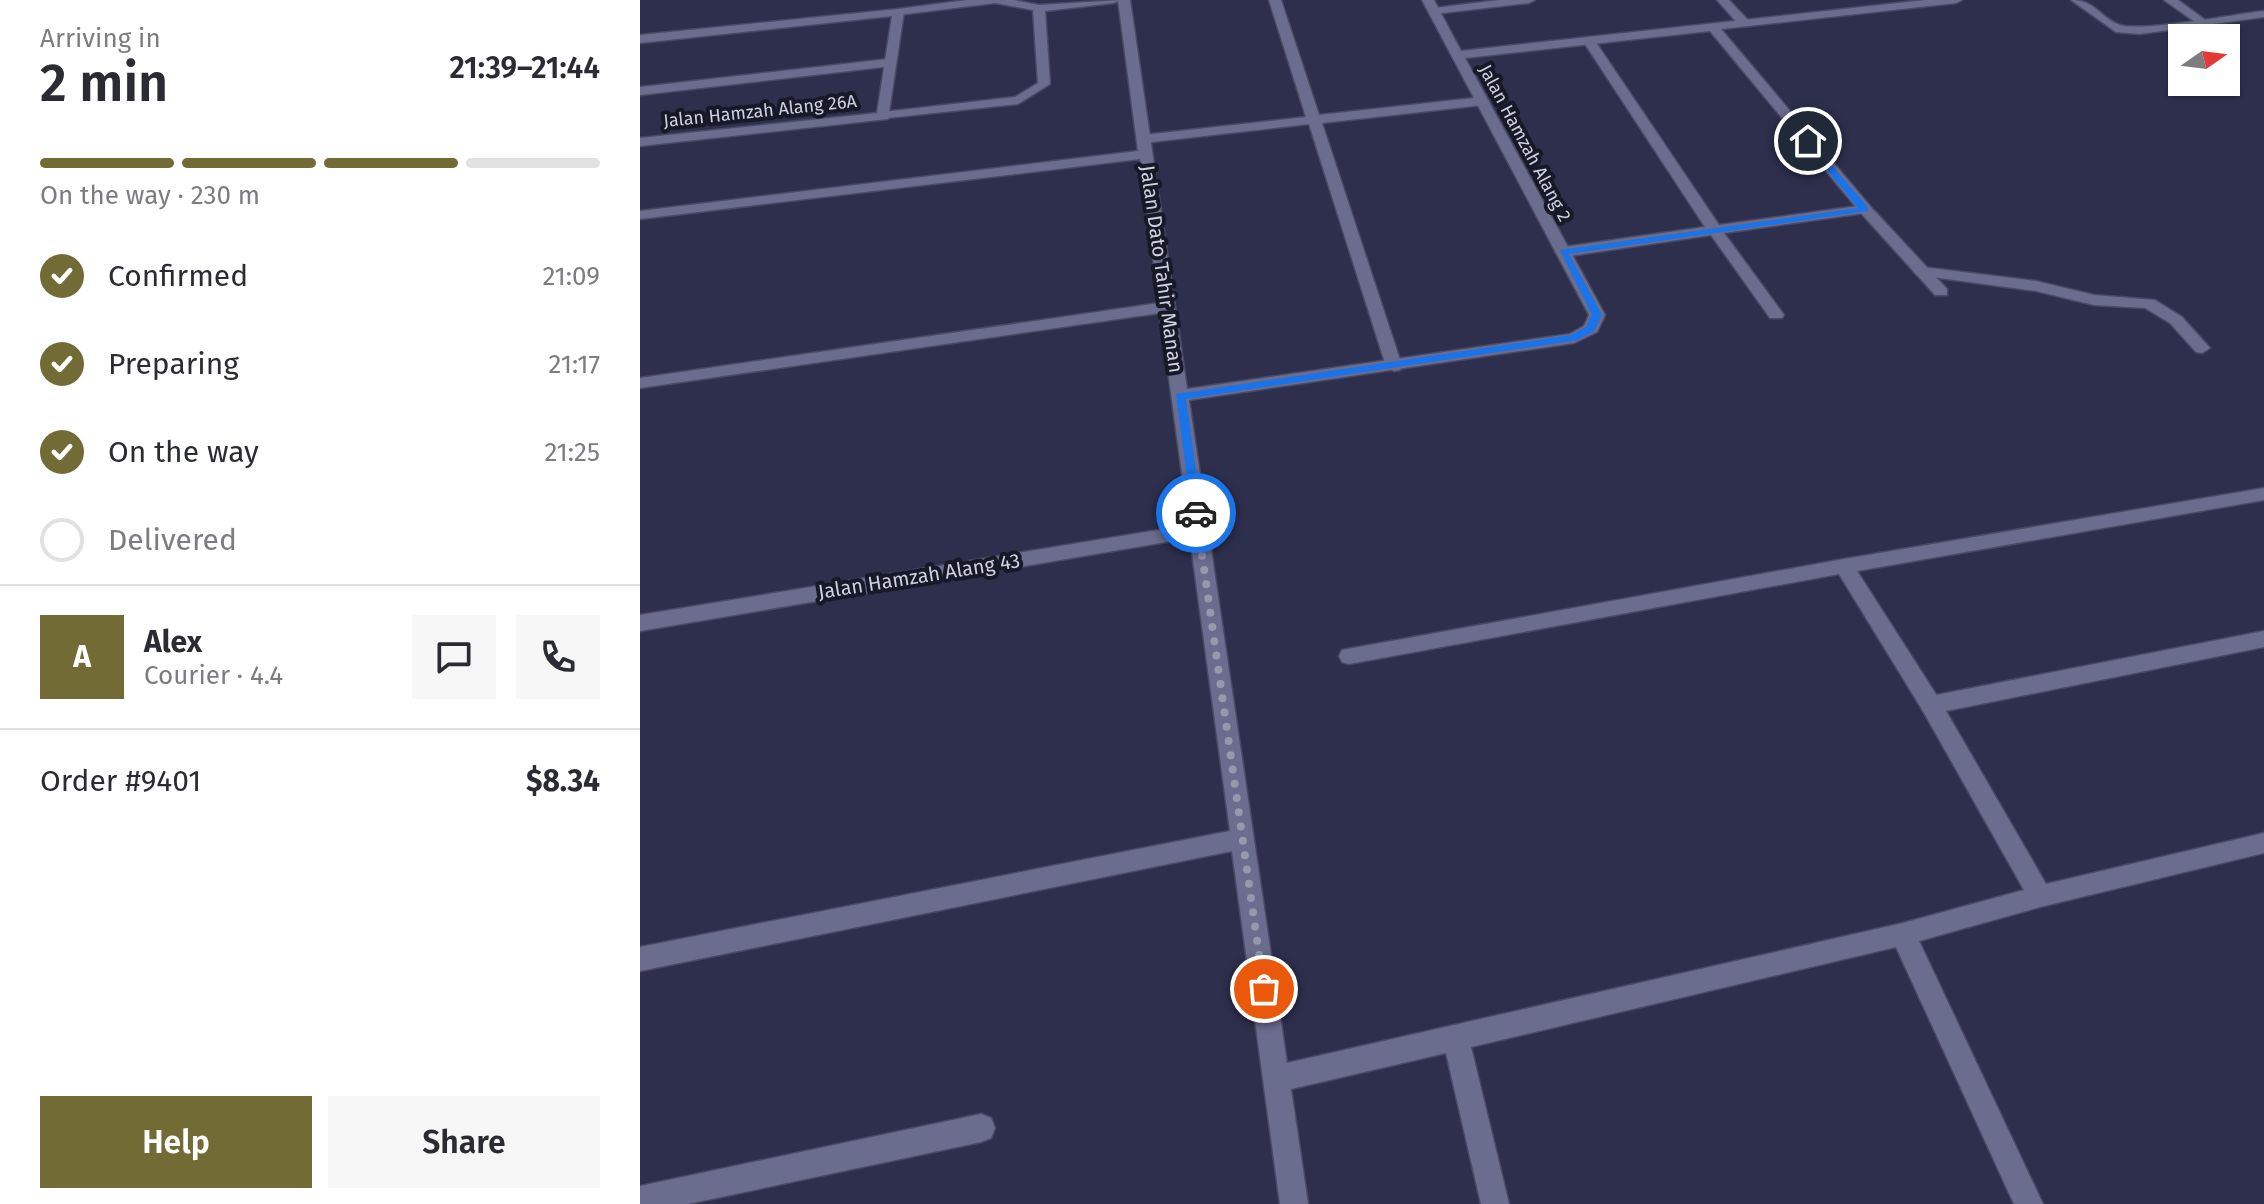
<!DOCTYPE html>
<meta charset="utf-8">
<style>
:root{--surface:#fff;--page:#f7f7f7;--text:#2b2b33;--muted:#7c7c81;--line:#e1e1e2;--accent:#736b36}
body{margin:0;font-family:"Fira Sans",sans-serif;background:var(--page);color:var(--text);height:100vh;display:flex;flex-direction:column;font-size:30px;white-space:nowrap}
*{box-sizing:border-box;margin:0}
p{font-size:26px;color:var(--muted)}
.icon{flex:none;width:44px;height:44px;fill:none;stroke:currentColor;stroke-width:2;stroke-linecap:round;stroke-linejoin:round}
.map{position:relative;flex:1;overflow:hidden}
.panel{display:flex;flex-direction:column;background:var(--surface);width:640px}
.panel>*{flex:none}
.needle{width:52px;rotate:76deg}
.controls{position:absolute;left:1528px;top:24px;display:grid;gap:16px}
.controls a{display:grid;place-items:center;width:72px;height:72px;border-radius:0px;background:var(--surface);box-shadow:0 2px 6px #0004;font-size:40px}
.pin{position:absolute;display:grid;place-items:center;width:68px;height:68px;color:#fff;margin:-34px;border:4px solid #fff;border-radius:50%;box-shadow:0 2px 8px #0007}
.courier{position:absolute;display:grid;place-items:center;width:80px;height:80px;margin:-40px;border:6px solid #1a73e8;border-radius:50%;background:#fff;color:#222;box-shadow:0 2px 10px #0007}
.headline em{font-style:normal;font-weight:600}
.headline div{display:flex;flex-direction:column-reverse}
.headline{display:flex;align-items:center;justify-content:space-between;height:136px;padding:0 40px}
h1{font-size:52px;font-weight:600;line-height:60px}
.bar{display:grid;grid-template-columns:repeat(4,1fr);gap:12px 8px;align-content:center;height:96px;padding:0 40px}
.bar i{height:10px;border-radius:6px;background:var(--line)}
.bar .selected{background:var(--accent)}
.bar p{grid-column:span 4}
.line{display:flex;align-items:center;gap:20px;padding:0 40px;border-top:2px solid var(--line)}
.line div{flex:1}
.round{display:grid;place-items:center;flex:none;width:84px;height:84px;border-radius:0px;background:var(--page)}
ol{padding:0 40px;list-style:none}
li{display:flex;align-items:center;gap:24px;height:88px}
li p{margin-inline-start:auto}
li .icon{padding:8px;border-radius:50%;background:var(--accent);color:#fff;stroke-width:4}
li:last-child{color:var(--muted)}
li i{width:44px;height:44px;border:4px solid var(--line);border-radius:50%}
.button{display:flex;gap:16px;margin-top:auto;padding:16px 40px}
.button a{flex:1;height:92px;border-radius:0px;background:var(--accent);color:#fff;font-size:32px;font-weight:600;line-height:92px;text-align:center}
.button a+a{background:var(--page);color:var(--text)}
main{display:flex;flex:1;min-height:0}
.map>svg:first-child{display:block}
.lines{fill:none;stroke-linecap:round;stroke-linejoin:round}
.lane-casing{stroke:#4a4a64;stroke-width:3}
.street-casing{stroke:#4a4a64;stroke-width:3}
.lane{fill:#6b6d8f;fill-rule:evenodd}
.street{fill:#6b6d8f;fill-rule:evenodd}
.route{fill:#1a73e8}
.done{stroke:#9698ae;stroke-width:8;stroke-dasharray:0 14.4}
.labels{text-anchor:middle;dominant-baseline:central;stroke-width:8;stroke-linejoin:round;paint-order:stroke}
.far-street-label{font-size:18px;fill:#ced0e3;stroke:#181926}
.street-label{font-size:20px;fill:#ced0e3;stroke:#181926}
</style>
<main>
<section class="panel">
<div class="headline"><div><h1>2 min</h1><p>Arriving in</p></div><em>21:39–21:44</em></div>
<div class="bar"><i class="selected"></i><i class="selected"></i><i class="selected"></i><i></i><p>On the way · 230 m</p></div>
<ol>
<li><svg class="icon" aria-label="check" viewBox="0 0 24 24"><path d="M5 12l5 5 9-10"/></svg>Confirmed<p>21:09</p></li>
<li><svg class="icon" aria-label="check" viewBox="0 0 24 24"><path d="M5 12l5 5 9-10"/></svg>Preparing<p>21:17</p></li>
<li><svg class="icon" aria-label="check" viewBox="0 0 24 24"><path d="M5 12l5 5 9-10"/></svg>On the way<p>21:25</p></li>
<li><i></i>Delivered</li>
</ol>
<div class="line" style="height:144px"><b class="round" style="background:var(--accent);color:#fff">A</b><div><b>Alex</b><p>Courier · 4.4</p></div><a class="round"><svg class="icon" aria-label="chat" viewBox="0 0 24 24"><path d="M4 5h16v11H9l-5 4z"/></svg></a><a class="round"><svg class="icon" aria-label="phone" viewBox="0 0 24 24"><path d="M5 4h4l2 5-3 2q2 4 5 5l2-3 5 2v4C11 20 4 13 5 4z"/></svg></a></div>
<div class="line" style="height:104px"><div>Order #9401</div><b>$8.34</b></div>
<div class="button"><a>Help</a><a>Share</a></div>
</section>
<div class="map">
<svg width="1624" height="1204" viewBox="0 0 1624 1204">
<rect width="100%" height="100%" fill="#2d2f4d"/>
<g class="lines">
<g class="lane-casing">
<path id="lane" d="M327,0H374L399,5L480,0L474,3L405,11L410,84L378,104L238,119L236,116L243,112L375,97L398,83L393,10L355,3L258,15L252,12L258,9Z
M629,0H641L679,115L843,97L849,101L843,105L682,123L762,366L760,370L754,371L746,366L669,124L503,143L496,139L503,135L666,117Z
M859,0H895L889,3L794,14L788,11L794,8Z
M1077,0H1089L1108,20V26H1100Z
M1524,0H1538L1568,22L1558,24Z
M949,37L955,41L1079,225L1225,205L1232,209L1225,213L1084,233L1144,315L1142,318H1130L1071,235L923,257L915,252L923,247L1065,227L943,41Z
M248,59L254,63L252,66L0,95V87Z
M1282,267L1396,281L1454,295L1515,300L1542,317L1570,348L1562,353L1556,352L1530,323L1505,308L1454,305L1396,291L1277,275L1274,272Z
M1624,631V647L1291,714L1283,711L1280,705L1283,699L1291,696Z
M341,1114L351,1118L355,1128L351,1138L341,1142L48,1204H0V1186Z"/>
</g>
<g class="street-casing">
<path id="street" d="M478,0H490L547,389L930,334L944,326L949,315L782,0H794L821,51L1285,0H1322L1316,3L1081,29L1230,206L1307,289V295H1295L1220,212L1070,31L825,58L965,315L957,332L934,343L549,400L647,1063L1263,923L1384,890L1283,711L1199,574L709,664L702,662L699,656L702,650L1204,559L1624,488V500L1217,571L1299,699L1406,884L1624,833V853L1400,907L1279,941L1403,1204H1374L1256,947L831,1047L869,1204H841L806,1053L651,1089L668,1204H640L592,851L0,971V947L590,831L550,538L0,631V615L549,525L520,313L0,388V378L519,303L500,159L0,219V211L498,151Z
M1431,0C1456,0 1460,18 1480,25C1503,32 1595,14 1624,11V17L1500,34L1476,32Z
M258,9L264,12L248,119L0,146V138L237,113L252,16L0,43V35Z"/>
</g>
<use href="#lane" class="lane"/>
<use href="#street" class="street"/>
</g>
<path class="route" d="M1168,138L1228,207V211L929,254L962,315L954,331L938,340L546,399L562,513L552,516L536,394L931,335L946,327L952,315L920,250L1218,208L1165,143Z"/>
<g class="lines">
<path class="done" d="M556,513L624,989"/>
</g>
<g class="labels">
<g class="far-street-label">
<text transform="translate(120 111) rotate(-6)">Jalan Hamzah Alang 26A</text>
<text transform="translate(885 143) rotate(62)">Jalan Hamzah Alang 2</text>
</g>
<g class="street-label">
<text transform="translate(522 269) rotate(82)">Jalan Dato Tahir Manan</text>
<text transform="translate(279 576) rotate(-9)">Jalan Hamzah Alang 43</text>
</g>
</g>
</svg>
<div class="controls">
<a><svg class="needle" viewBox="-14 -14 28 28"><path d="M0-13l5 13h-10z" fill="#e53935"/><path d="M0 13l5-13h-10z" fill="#7c7c81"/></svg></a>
</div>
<div class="pin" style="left:624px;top:989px;background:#ea580c"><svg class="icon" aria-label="bag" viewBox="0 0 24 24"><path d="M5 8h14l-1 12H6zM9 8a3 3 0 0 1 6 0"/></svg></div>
<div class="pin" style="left:1168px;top:141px;background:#1f2937"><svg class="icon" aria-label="home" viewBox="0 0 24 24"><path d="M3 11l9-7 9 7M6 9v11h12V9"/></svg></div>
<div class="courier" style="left:556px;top:513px"><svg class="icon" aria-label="car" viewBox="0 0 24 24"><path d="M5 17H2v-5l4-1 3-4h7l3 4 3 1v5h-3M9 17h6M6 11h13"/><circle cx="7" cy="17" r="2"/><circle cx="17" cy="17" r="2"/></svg></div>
</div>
</main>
